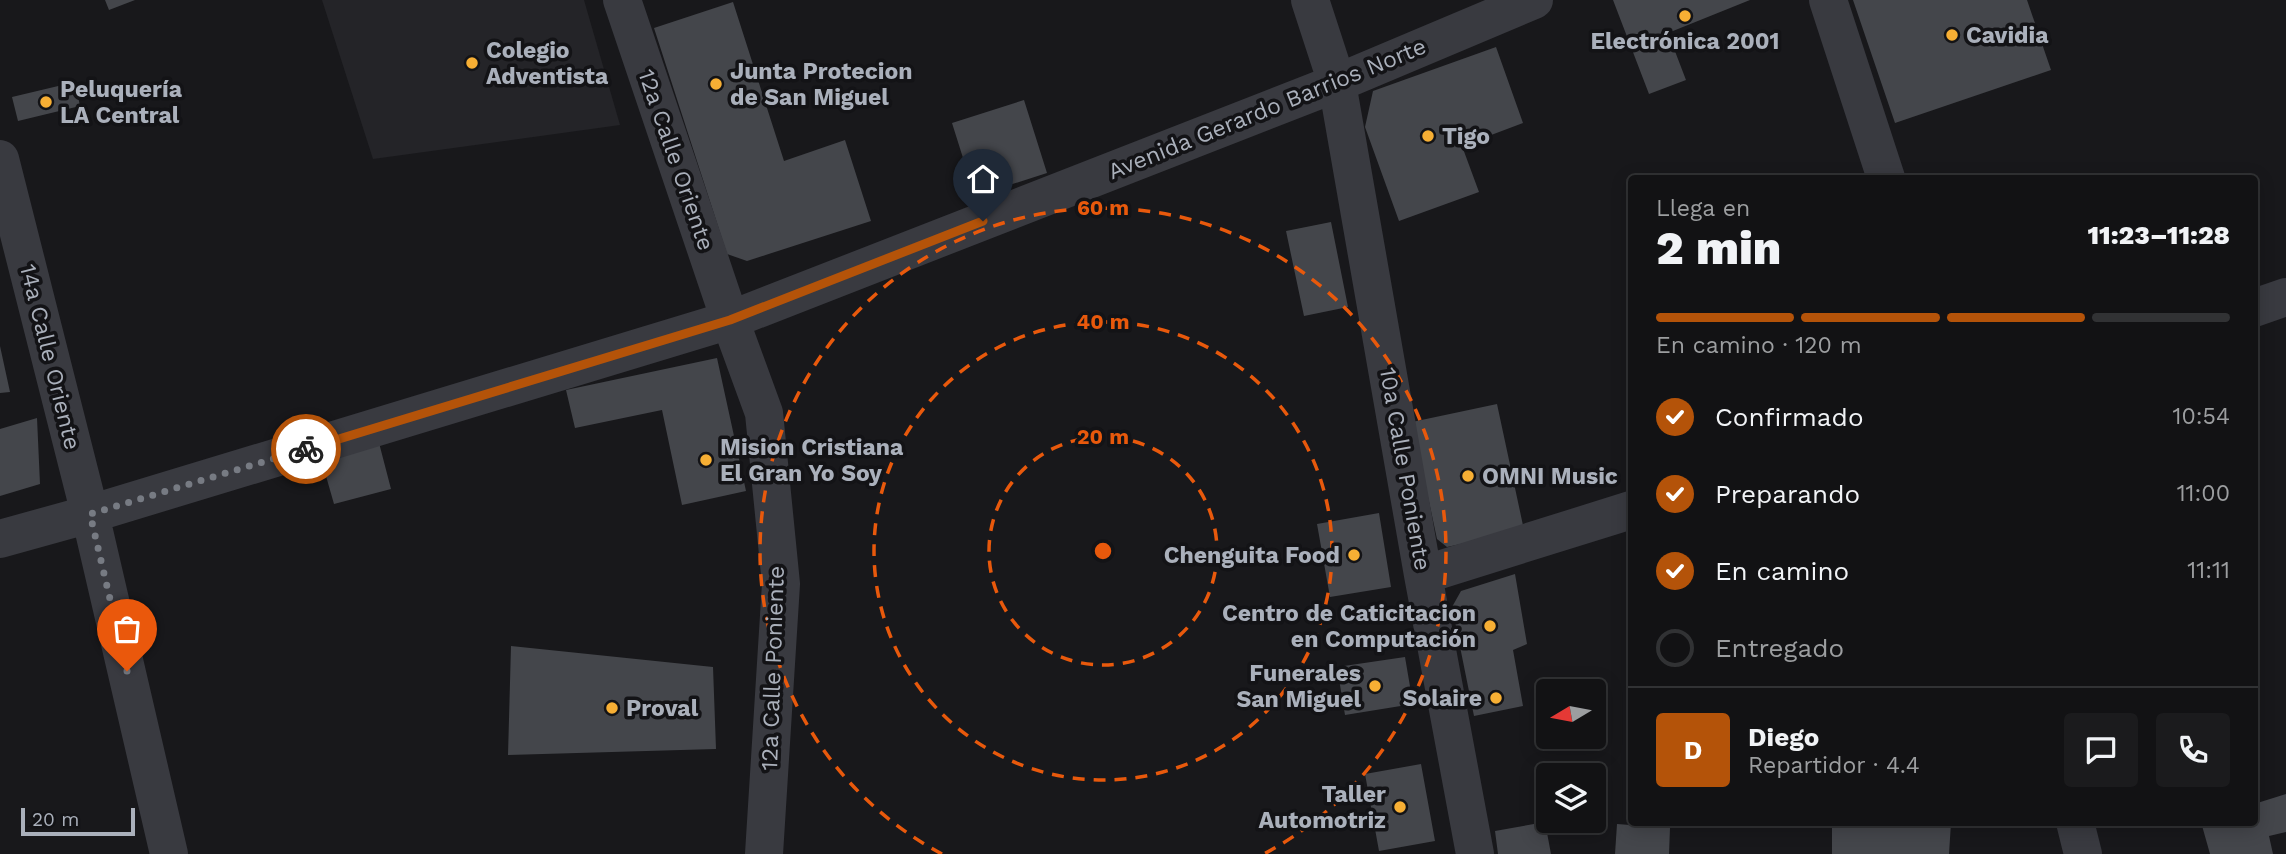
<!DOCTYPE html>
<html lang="es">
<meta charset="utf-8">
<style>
:root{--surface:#121214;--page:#1b1b1d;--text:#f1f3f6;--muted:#9c9ea0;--line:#313234;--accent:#b45309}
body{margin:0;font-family:"Work Sans",sans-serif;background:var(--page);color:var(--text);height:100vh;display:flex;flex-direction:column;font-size:26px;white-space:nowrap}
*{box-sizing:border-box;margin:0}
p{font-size:23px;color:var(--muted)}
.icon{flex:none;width:38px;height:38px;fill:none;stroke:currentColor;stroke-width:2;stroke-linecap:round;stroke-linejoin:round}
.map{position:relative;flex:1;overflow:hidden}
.panel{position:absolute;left:1628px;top:175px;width:630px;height:651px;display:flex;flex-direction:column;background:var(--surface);border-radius:7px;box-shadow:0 4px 18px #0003,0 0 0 2px var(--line)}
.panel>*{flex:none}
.needle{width:46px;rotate:260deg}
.controls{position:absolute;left:1536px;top:679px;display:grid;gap:14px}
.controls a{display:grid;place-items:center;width:70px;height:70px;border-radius:7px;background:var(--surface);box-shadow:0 4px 18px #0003,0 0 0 2px var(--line);font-size:35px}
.scale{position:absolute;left:21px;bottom:18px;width:114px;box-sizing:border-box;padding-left:7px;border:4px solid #aab0bb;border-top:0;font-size:19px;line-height:24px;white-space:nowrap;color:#aab0bb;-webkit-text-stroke:5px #131316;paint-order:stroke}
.pin{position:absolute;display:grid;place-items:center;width:60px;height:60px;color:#fff;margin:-72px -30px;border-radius:50% 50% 50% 0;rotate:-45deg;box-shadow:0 0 7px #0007}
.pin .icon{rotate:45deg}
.courier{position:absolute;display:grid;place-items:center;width:70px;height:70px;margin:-35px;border:5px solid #b45309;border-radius:50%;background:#fff;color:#222;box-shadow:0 2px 9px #0007}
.headline em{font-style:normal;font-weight:800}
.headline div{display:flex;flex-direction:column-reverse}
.headline{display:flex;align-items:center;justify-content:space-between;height:119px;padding:0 28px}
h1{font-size:46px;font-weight:800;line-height:52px}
.bar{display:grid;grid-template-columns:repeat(4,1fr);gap:10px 7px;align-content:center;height:84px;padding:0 28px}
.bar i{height:9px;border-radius:5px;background:var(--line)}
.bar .current{background:var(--accent)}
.bar p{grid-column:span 4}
.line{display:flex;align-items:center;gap:18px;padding:0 28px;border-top:2px solid var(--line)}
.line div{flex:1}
.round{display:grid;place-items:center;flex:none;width:74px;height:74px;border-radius:7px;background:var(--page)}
ol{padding:0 28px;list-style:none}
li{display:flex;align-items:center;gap:21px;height:77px}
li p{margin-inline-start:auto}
li .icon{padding:7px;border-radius:50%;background:var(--accent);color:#fff;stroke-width:4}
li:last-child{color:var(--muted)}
li i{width:38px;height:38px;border:4px solid var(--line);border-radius:50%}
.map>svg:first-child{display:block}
.built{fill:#242428}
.building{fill:#44464b}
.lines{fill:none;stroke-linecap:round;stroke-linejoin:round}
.minor{stroke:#393a40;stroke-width:38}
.done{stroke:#777b83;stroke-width:7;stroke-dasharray:0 12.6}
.route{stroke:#b45309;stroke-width:9}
.ring{fill:none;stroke:#e8590c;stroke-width:3.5;stroke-dasharray:12 9}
.poi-dot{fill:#f7af34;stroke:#131316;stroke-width:2.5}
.labels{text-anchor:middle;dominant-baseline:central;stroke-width:7;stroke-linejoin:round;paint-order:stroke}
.poi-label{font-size:23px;font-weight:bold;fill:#aab0bb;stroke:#131316;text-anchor:start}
.street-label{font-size:23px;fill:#aab0bb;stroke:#131316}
.centre{fill:#e8590c;stroke:#131316;stroke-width:3.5}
.ring-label{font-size:21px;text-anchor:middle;font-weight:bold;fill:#e8590c;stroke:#131316;stroke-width:7;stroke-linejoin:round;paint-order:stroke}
</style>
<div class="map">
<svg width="2286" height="854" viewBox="0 0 2286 854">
<rect width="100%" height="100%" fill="#18181b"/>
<path class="built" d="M322,0H584L620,125L373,159Z"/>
<path class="building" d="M105,0H135L109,10Z
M1613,0H1750L1668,33L1686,80L1649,94Z
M1853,0H2027L2051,70L1895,123Z
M733,2L784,161L845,140L871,221L747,261L727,254L654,28Z
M1496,47L1523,123L1462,146L1479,192L1399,221L1365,127L1373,91Z
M75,82L80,106L18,121L12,97Z
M1024,100L1047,173L975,196L952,123Z
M1331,222L1348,307L1304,316L1286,231Z
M0,346L10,392L0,393Z
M717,358L746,491L682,505L662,410L575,428L566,390Z
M1497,404L1524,530L1447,547L1437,539L1412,422Z
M37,418L40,484L0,496V429Z
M378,439L391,489L334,504L320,455Z
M1379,513L1391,587L1330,597L1317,524Z
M1515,574L1527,644L1513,650L1523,706L1474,716L1452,607L1461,591Z
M511,646L713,667L716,749L508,755Z
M1405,657L1413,704L1345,715L1337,667Z
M1421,764L1435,841L1379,851L1365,774Z
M2286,794V832L2269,836L2273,854H2210L2201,822H2254V804Z
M1545,822L1551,854H1498L1495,831Z
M1951,823L1949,854H1832V825Z
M1617,824L1670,828L1669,854H1615Z"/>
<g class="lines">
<path class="minor" d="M622,0L730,320L764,413L781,584L764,854
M1310,0L1337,83L1423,575L1475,854
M1828,0L1886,178
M0,159L90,514L169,854
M2254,308L2286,297
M0,539L90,514L730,320L1337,83L1534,0
M1423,575L1631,510
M2075,822L2083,854"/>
</g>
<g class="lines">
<path class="done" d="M127,671L90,514L306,449"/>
<path class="route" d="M306,449L730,320L983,221"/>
</g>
<g class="ring">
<circle cx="1103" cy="551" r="114"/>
<circle cx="1103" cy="551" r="229"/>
<path d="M942 854A343 343 0 1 1 1264 854"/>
</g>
<g class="poi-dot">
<circle cx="1685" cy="16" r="7"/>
<circle cx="1952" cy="35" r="7"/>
<circle cx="472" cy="63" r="7"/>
<circle cx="716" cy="84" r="7"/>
<circle cx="46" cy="102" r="7"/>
<circle cx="1428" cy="136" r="7"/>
<circle cx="706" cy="460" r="7"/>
<circle cx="1468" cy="476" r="7"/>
<circle cx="1354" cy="555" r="7"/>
<circle cx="1490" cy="626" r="7"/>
<circle cx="1375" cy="686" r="7"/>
<circle cx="1496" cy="698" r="7"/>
<circle cx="612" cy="708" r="7"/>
<circle cx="1400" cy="807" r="7"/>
</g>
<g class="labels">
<g class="poi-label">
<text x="1966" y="35">Cavidia</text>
<text x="1685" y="41" text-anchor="middle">Electrónica 2001</text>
<text x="486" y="50">Colegio<tspan x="486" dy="26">Adventista</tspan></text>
<text x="730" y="71">Junta Protecion<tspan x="730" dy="26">de San Miguel</tspan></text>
<text x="60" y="89">Peluquería<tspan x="60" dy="26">LA Central</tspan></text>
<text x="1442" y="136">Tigo</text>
<text x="720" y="447">Mision Cristiana<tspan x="720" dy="26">El Gran Yo Soy</tspan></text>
<text x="1482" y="476">OMNI Music</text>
<text x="1340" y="555" text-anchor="end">Chenguita Food</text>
<text x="1476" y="613" text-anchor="end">Centro de Caticitacion<tspan x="1476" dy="26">en Computación</tspan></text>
<text x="1361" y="673" text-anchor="end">Funerales<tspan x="1361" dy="26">San Miguel</tspan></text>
<text x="1482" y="698" text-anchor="end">Solaire</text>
<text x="626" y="708">Proval</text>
<text x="1386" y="794" text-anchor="end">Taller<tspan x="1386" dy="26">Automotriz</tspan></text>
</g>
<g class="street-label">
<text transform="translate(1267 109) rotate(-22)">Avenida Gerardo Barrios Norte</text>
<text transform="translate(676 160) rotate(71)">12a Calle Oriente</text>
<text transform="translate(50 357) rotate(76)">14a Calle Oriente</text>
<text transform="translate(1405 469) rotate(80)">10a Calle Poniente</text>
<text transform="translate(773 668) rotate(-88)">12a Calle Poniente</text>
</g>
</g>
<circle cx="1103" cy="551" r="10" class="centre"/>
<g class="ring-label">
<text x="1103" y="215">60 m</text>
<text x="1103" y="329">40 m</text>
<text x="1103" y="444">20 m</text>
</g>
</svg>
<div class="controls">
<a><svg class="needle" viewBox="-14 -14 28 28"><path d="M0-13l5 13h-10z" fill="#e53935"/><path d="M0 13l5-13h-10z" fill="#9c9ea0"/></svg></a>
<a><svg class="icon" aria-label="layers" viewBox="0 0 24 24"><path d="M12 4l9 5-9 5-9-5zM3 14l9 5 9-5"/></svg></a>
</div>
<div class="scale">20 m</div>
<div class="pin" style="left:127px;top:671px;background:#ea580c"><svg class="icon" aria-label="bag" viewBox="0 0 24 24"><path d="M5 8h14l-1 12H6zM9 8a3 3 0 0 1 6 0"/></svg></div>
<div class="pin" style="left:983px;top:221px;background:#1f2937"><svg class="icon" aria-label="home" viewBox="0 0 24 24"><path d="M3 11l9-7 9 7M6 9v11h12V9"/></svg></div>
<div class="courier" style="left:306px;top:449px"><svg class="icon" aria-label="bike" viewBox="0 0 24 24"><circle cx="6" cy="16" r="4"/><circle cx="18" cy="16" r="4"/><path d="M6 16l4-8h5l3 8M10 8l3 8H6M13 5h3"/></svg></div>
<section class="panel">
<div class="headline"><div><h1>2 min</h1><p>Llega en</p></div><em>11:23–11:28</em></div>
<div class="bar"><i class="current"></i><i class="current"></i><i class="current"></i><i></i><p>En camino · 120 m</p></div>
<ol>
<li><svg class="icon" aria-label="check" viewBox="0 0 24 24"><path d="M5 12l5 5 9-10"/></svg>Confirmado<p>10:54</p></li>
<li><svg class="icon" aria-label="check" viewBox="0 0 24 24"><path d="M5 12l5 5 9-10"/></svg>Preparando<p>11:00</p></li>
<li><svg class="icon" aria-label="check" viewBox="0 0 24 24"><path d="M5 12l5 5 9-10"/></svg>En camino<p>11:11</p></li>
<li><i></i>Entregado</li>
</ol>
<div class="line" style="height:126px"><b class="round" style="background:var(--accent);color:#fff">D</b><div><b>Diego</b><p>Repartidor · 4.4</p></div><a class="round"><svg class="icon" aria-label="chat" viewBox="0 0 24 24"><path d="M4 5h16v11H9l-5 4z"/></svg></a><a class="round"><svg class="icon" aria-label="phone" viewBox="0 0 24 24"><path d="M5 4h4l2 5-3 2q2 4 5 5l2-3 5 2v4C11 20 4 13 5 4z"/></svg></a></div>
</section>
</div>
